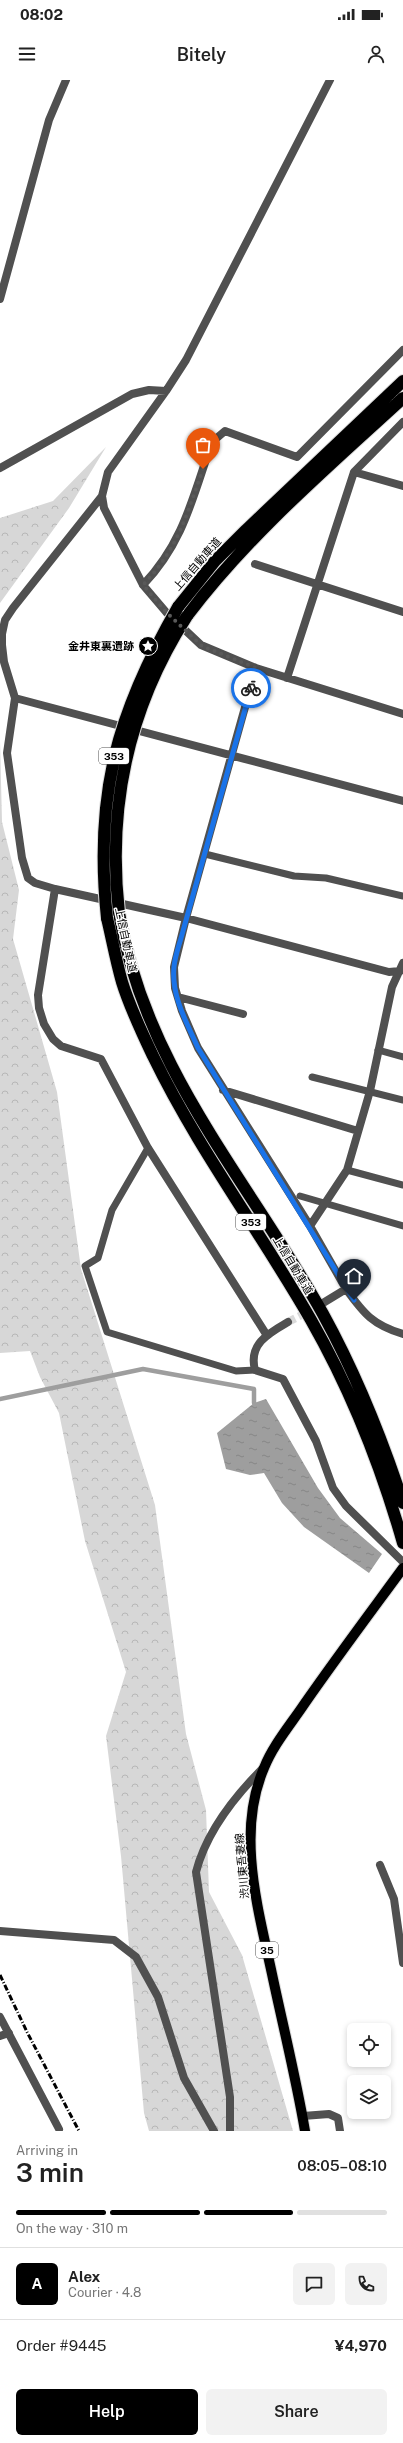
<!DOCTYPE html>
<meta charset="utf-8">
<style>
:root{--surface:#fff;--page:#f2f2f2;--text:#222;--muted:#767676;--line:#e0e0e0;--accent:#000}
body{margin:0;font-family:"Public Sans","Noto Sans JP",sans-serif;background:var(--page);color:var(--text);height:100vh;display:flex;flex-direction:column;font-size:15px;white-space:nowrap}
*{box-sizing:border-box;margin:0}
p{font-size:13px;color:var(--muted)}
.icon{flex:none;width:22px;height:22px;fill:none;stroke:currentColor;stroke-width:2;stroke-linecap:round;stroke-linejoin:round}
.map{position:relative;height:2051px;overflow:hidden}
.panel{display:flex;flex-direction:column;background:var(--surface);flex:1}
.panel>*{flex:none}
.buttons{position:absolute;left:347px;top:1943px;display:grid;gap:8px}
.buttons a{display:grid;place-items:center;width:44px;height:44px;border-radius:6px;background:var(--surface);box-shadow:0 2px 6px #0003;font-size:20px}
.pin{position:absolute;display:grid;place-items:center;width:34px;height:34px;color:#fff;margin:-41px -17px;border-radius:50% 50% 50% 0;rotate:-45deg;box-shadow:0 0 4px #0007}
.pin .icon{rotate:45deg}
.courier{position:absolute;display:grid;place-items:center;width:40px;height:40px;margin:-20px;border:3px solid #1a73e8;border-radius:50%;background:#fff;color:#222;box-shadow:0 1px 5px #0007}
.headline em{font-style:normal;font-weight:600}
.headline div{display:flex;flex-direction:column-reverse}
.headline{display:flex;align-items:center;justify-content:space-between;height:68px;padding:0 16px}
h1{font-size:26px;font-weight:600;line-height:30px}
.bar{display:grid;grid-template-columns:repeat(4,1fr);gap:6px 4px;align-content:center;height:48px;padding:0 16px}
.bar i{height:5px;border-radius:3px;background:var(--line)}
.bar .current{background:var(--accent)}
.bar p{grid-column:span 4}
.line{display:flex;align-items:center;gap:10px;padding:0 16px;border-top:1px solid var(--line)}
.line div{flex:1}
.round{display:grid;place-items:center;flex:none;width:42px;height:42px;border-radius:6px;background:var(--page)}
.primary-button{display:flex;gap:8px;margin-top:auto;padding:8px 16px}
.primary-button a{flex:1;height:46px;border-radius:6px;background:var(--accent);color:#fff;font-size:16px;font-weight:600;line-height:46px;text-align:center}
.primary-button a+a{background:var(--page);color:var(--text)}
.status{display:flex;justify-content:space-between;align-items:center;height:28px;padding:0 20px;background:var(--surface);direction:ltr}
.status svg{height:11px;fill:currentColor}
header{display:flex;justify-content:space-between;align-items:center;height:52px;padding:0 16px;background:var(--surface);font-size:18px;font-weight:600}
.map>svg:first-child{display:block}
.forest{fill:url(#forest-crowns)}
.water{fill:url(#water-ripples)}
.lines{fill:none;stroke-linecap:round;stroke-linejoin:round}
.stream{stroke:#9e9e9e;stroke-width:4.5}
.street-tunnel{stroke:#d9d9d9;stroke-width:8;stroke-dasharray:8 4;stroke-linecap:butt}
.primary-casing{stroke:#dbdbdb;stroke-width:12}
.highway-casing{stroke:#dbdbdb;stroke-width:14}
.lane{stroke:#505050;stroke-width:7}
.street{stroke:#505050;stroke-width:8}
.primary{stroke:#000;stroke-width:10}
.highway{stroke:#000;stroke-width:12}
.rail{stroke:#000;stroke-width:3;stroke-dasharray:6 2 1 2;stroke-linecap:butt}
.highway-bridge-casing{stroke:#dbdbdb;stroke-width:14;stroke-linecap:butt}
.highway-bridge{stroke:#000;stroke-width:12}
.done{stroke:#595959;stroke-width:4;stroke-dasharray:0 7.2}
.route{stroke:#1a73e8;stroke-width:5}
.labels{text-anchor:middle;dominant-baseline:central;stroke-width:3;stroke-linejoin:round;paint-order:stroke}
.shield{fill:#fff;stroke:#4c4c4c;stroke-width:1}
.shield-label{font-size:10px;font-weight:bold;fill:#000}
.street-label{font-size:11px;fill:#000;stroke:#fff}
.poi-label{font-size:11px;font-weight:bold;fill:#000;stroke:#fff;text-anchor:end}
</style>
<div class="status"><b>08:02</b><svg viewBox="0 0 49 12"><path d="M0 12V9h3v3zM5 12V6h3v6zM10 12V3h3v9zM15 12V0h3v12zM26 1h20v11H26zM47 4h2v5h-2z"/></svg></div>
<header><svg class="icon" aria-label="menu" viewBox="0 0 24 24"><path d="M4 6h16M4 12h16M4 18h16"/></svg>Bitely<svg class="icon" aria-label="person" viewBox="0 0 24 24"><circle cx="12" cy="8" r="4"/><path d="M4 21q1-7 8-7t8 7"/></svg></header>
<div class="map">
<svg width="403" height="2051" viewBox="0 0 403 2051">
<defs>
<pattern id="forest-crowns" width="20" height="18" patternUnits="userSpaceOnUse"><rect width="20" height="18" fill="#d7d7d7"/><path d="M2 6a3 3 0 1 1 6 0M12 15a3 3 0 1 1 6 0" fill="none" stroke="#b7b7b7"/></pattern>
<pattern id="water-ripples" width="26" height="14" patternUnits="userSpaceOnUse"><rect width="26" height="14" fill="#9e9e9e"/><path d="M2 4q2-2 4 0t4 0M15 11q2-2 4 0t4 0" fill="none" stroke="#868686"/></pattern>
</defs>
<rect width="100%" height="100%" fill="#fff"/>
<path class="forest" d="M106,367L69,428L0,523V438L53,421Z
M0,661L2,742L19,810L13,859L57,1012L81,1189L155,1425L186,1654L206,1730L209,1812L242,1875L293,2051H149L144,2033L121,1776L106,1656L126,1592L85,1461L59,1333L40,1297L30,1271L0,1273Z"/>
<path class="water" d="M266,1319L318,1408L340,1438L382,1474L369,1493L304,1447L282,1423L264,1393L250,1395L226,1389L217,1353L254,1323Z"/>
<g class="lines">
<path class="stream" d="M0,1319L143,1289L254,1309V1323"/>
<path class="street-tunnel" d="M288,1242L323,1224"/>
<g class="primary-casing">
<path id="primary" d="M305,2051C296,1998 283,1946 272,1894C258,1828 236,1753 264,1688C273,1665 291,1644 305,1623C337,1577 370,1533 403,1488"/>
</g>
<g class="highway-casing">
<path id="highway" d="M178,527L215,481L246,450L403,301
M187,536C249,454 328,387 403,318
M119,833C145,989 249,1101 323,1234C356,1294 382,1359 403,1423
M107,838C112,859 116,881 122,902C130,928 142,953 153,976C198,1069 260,1151 311,1240C351,1310 381,1386 403,1463"/>
</g>
<path class="lane" d="M205,774L294,796L326,798L403,816
M378,970L403,977
M312,997L403,1020
M148,1068L112,1130L98,1178L85,1186L107,1252L236,1291L255,1290
M347,1090L403,1105
M300,1116L403,1146"/>
<path class="street" d="M0,219L49,40L66,0
M166,311L108,392L102,416L104,428L143,505L166,532L201,565L256,588L403,634
M403,342L354,392L403,406
M0,388L132,314L149,310L166,311L186,280L330,0
M102,416L13,528L5,540L2,554V565L4,582L15,618L7,673L22,778L28,798L35,803L55,809L186,838L389,892L400,891
M255,484L403,532
M143,505C184,462 193,416 212,362L225,351L297,377L403,270
M256,588L186,838L174,887L175,908L182,931L198,968L310,1146
M287,598L354,392
M15,618L403,721
M55,809L38,915L39,928L44,944L53,959L61,966L101,979L148,1068L266,1254
M178,917L243,934
M223,1010L358,1051
M346,1209C364,1234 373,1245 403,1254
M323,1223L346,1209L310,1146L347,1090L370,1011L392,907L403,883
M288,1242C269,1253 248,1264 255,1290L283,1299L316,1361L333,1408L346,1426L403,1482
M380,1785L394,1819L403,1883
M0,1851L114,1860L136,1877L158,1917L184,1998L214,2051
M0,1937L59,2049
M0,1956L9,1953
M303,2036L329,2034L338,2038L340,2051
M230,2051V2017L196,1792C206,1753 235,1716 263,1688"/>
<use href="#primary" class="primary"/>
<use href="#highway" class="highway"/>
<path class="rail" d="M0,1895L27,1952L79,2051"/>
<g class="highway-bridge-casing">
<path id="highway-bridge" d="M119,833C107,727 129,626 187,536
M107,838C94,715 117,633 178,527"/>
</g>
<use href="#highway-bridge" class="highway-bridge"/>
</g>
<g class="lines">
<path class="done" d="M203,389C186,436 179,467 143,505L166,532L202,566L256,588L251,608"/>
<path class="route" d="M251,608L183,851C180,863 175,875 174,887C171,916 187,943 198,968L354,1220"/>
</g>
<defs>
<g id="sight-disc" transform="scale(1)"><circle r="9.5" fill="#000" stroke="#fff"/><path d="M0-6L1.8-2.2L6-1.7L2.9 1.2L3.7 5.4L0 3.3L-3.7 5.4L-2.9 1.2L-6-1.7L-1.8-2.2Z" fill="#fff"/></g>
</defs>
<g fill-rule="evenodd">
<use href="#sight-disc" x="148" y="566"/>
</g>
<g class="labels">
<g class="shield">
<rect x="99" y="668" width="30" height="16" rx="3"/>
<rect x="236" y="1134" width="30" height="16" rx="3"/>
<rect x="256" y="1862" width="22" height="16" rx="3"/>
</g>
<g class="shield-label">
<text x="114" y="676">353</text>
<text x="251" y="1142">353</text>
<text x="267" y="1870">35</text>
</g>
<g class="street-label">
<text transform="translate(197 484) rotate(-49)">上信自動車道</text>
<text transform="translate(126 860) rotate(78)">上信自動車道</text>
<text transform="translate(293 1185) rotate(59)">上信自動車道</text>
<text transform="translate(242 1786) rotate(-95)">渋川東吾妻線</text>
</g>
<g class="poi-label">
<text x="134" y="566">金井東裏遺跡</text>
</g>
</g>
</svg>
<div class="buttons">
<a><svg class="icon" aria-label="locate" viewBox="0 0 24 24"><circle cx="12" cy="12" r="6"/><path d="M12 2v4M12 18v4M2 12h4M18 12h4"/></svg></a>
<a><svg class="icon" aria-label="layers" viewBox="0 0 24 24"><path d="M12 4l9 5-9 5-9-5zM3 14l9 5 9-5"/></svg></a>
</div>
<div class="pin" style="left:203px;top:389px;background:#ea580c"><svg class="icon" aria-label="bag" viewBox="0 0 24 24"><path d="M5 8h14l-1 12H6zM9 8a3 3 0 0 1 6 0"/></svg></div>
<div class="pin" style="left:354px;top:1220px;background:#1f2937"><svg class="icon" aria-label="home" viewBox="0 0 24 24"><path d="M3 11l9-7 9 7M6 9v11h12V9"/></svg></div>
<div class="courier" style="left:251px;top:608px"><svg class="icon" aria-label="bike" viewBox="0 0 24 24"><circle cx="6" cy="16" r="4"/><circle cx="18" cy="16" r="4"/><path d="M6 16l4-8h5l3 8M10 8l3 8H6M13 5h3"/></svg></div>
</div>
<section class="panel">
<div class="headline"><div><h1>3 min</h1><p>Arriving in</p></div><em>08:05–08:10</em></div>
<div class="bar"><i class="current"></i><i class="current"></i><i class="current"></i><i></i><p>On the way · 310 m</p></div>
<div class="line" style="height:72px"><b class="round" style="background:var(--accent);color:#fff">A</b><div><b>Alex</b><p>Courier · 4.8</p></div><a class="round"><svg class="icon" aria-label="chat" viewBox="0 0 24 24"><path d="M4 5h16v11H9l-5 4z"/></svg></a><a class="round"><svg class="icon" aria-label="phone" viewBox="0 0 24 24"><path d="M5 4h4l2 5-3 2q2 4 5 5l2-3 5 2v4C11 20 4 13 5 4z"/></svg></a></div>
<div class="line" style="height:52px"><div>Order #9445</div><b>¥4,970</b></div>
<div class="primary-button"><a>Help</a><a>Share</a></div>
</section>
